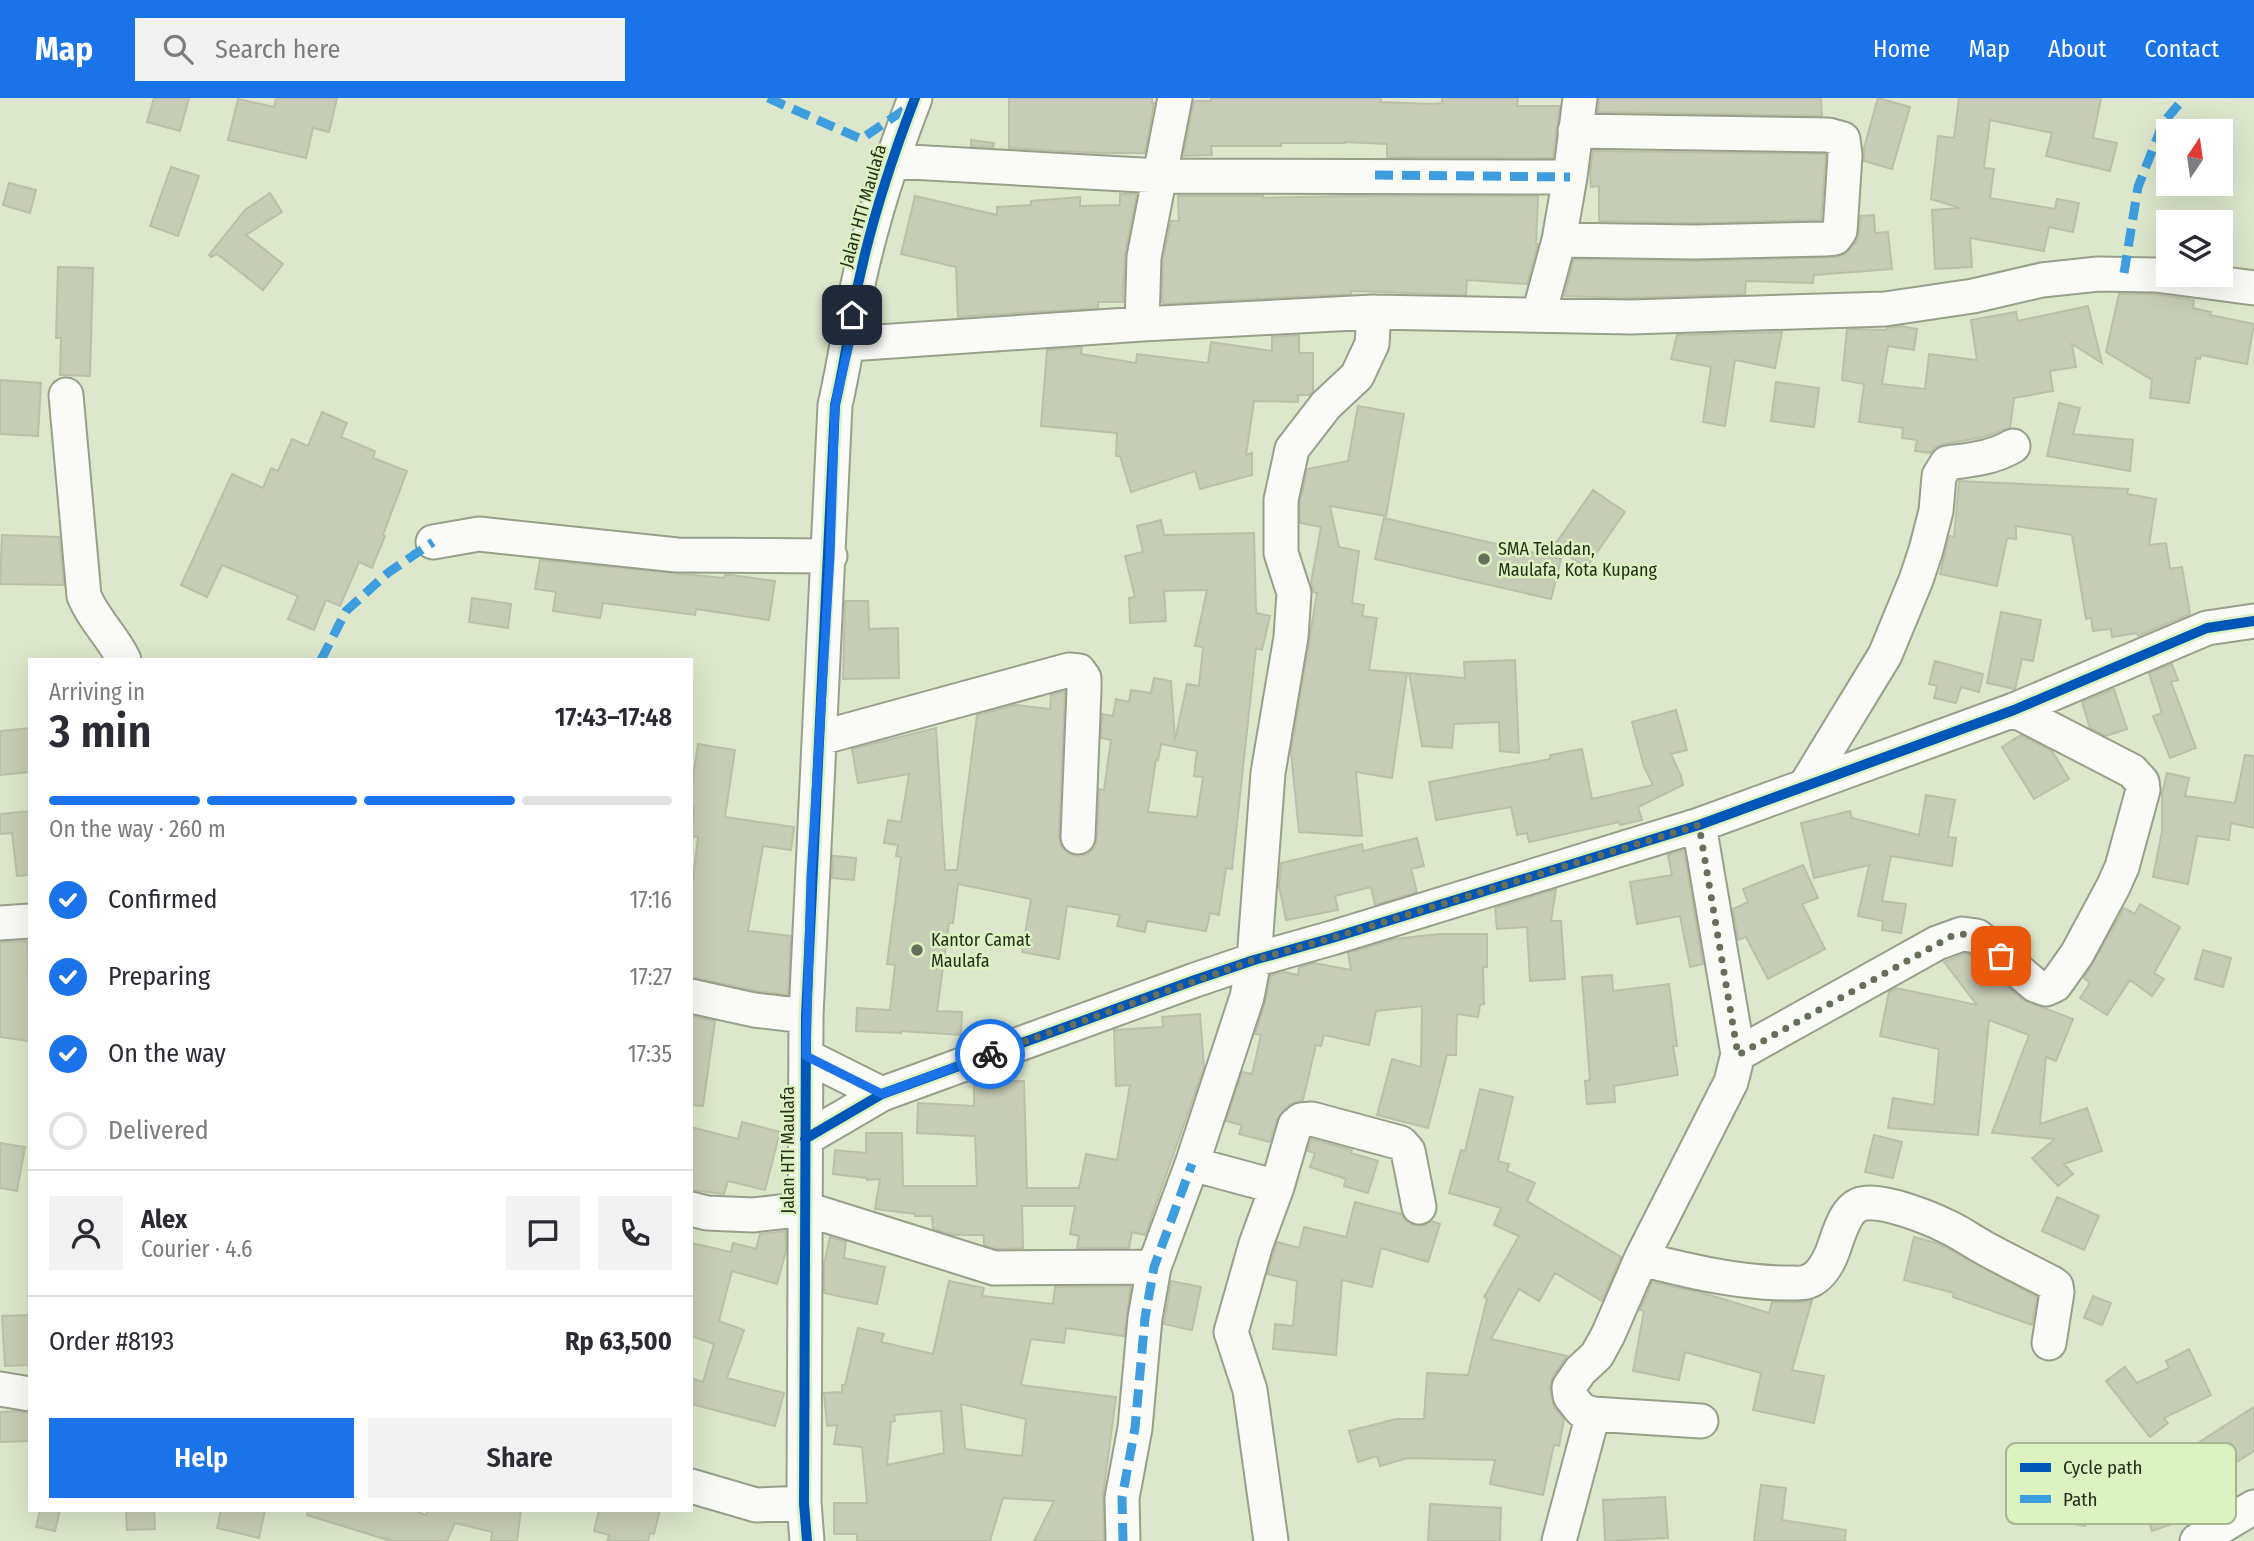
<!DOCTYPE html>
<meta charset="utf-8">
<style>
:root{--surface:#fff;--page:#f2f2f3;--text:#2b2b33;--muted:#7c7c81;--line:#e1e1e2;--accent:#1a73e8}
body{margin:0;font-family:"Fira Sans Condensed",sans-serif;background:var(--page);color:var(--text);height:100vh;display:flex;flex-direction:column;font-size:26px;white-space:nowrap}
*{box-sizing:border-box;margin:0}
p{font-size:23px;color:var(--muted)}
.icon{flex:none;width:38px;height:38px;fill:none;stroke:currentColor;stroke-width:2;stroke-linecap:round;stroke-linejoin:round}
.map{position:relative;flex:1;overflow:hidden}
.drawer{position:absolute;left:28px;top:560px;width:665px;height:854px;display:flex;flex-direction:column;background:var(--surface);border-radius:0px;box-shadow:0 7px 28px #0002}
.drawer>*{flex:none}
.needle{width:46px;rotate:13deg}
.fabs{position:absolute;left:2156px;top:21px;display:grid;gap:14px}
.fabs a{display:grid;place-items:center;width:77px;height:77px;border-radius:0px;background:var(--surface);box-shadow:0 7px 28px #0002;font-size:35px}
.pin{position:absolute;display:grid;place-items:center;width:60px;height:60px;color:#fff;margin:-30px;border-radius:14px;box-shadow:0 4px 10px #0006}
.courier{position:absolute;display:grid;place-items:center;width:70px;height:70px;margin:-35px;border:5px solid #1a73e8;border-radius:50%;background:#fff;color:#222;box-shadow:0 2px 9px #0007}
.headline em{font-style:normal;font-weight:600}
.headline div{display:flex;flex-direction:column-reverse}
.headline{display:flex;align-items:center;justify-content:space-between;height:119px;padding:0 21px}
h1{font-size:46px;font-weight:600;line-height:52px}
.bar{display:grid;grid-template-columns:repeat(4,1fr);gap:10px 7px;align-content:center;height:84px;padding:0 21px}
.bar i{height:9px;border-radius:5px;background:var(--line)}
.bar .current{background:var(--accent)}
.bar p{grid-column:span 4}
.line{display:flex;align-items:center;gap:18px;padding:0 21px;border-top:2px solid var(--line)}
.line div{flex:1}
.round{display:grid;place-items:center;flex:none;width:74px;height:74px;border-radius:0px;background:var(--page)}
ol{padding:0 21px;list-style:none}
li{display:flex;align-items:center;gap:21px;height:77px}
li p{margin-inline-start:auto}
li .icon{padding:7px;border-radius:50%;background:var(--accent);color:#fff;stroke-width:4}
li:last-child{color:var(--muted)}
li i{width:38px;height:38px;border:4px solid var(--line);border-radius:50%}
.cta{display:flex;gap:14px;margin-top:auto;padding:14px 21px}
.cta a{flex:1;height:80px;border-radius:0px;background:var(--accent);color:#fff;font-size:28px;font-weight:600;line-height:80px;text-align:center}
.cta a+a{background:var(--page);color:var(--text)}
header{display:flex;align-items:center;gap:42px;box-sizing:border-box;height:98px;padding:0 35px;background:var(--accent);color:#fff}
header strong{font-size:33px}
nav{display:flex;gap:38px;margin-inline-start:auto;font-size:24px}
.search{width:490px;height:63px;background:var(--page);display:flex;align-items:center;gap:18px;box-sizing:border-box;padding:0 24px;border-radius:0px;color:var(--muted);font-size:26px}
.map>svg:first-child{display:block}
.building{fill:#c7ccb6;stroke:#babfaa;stroke-width:2;fill-rule:evenodd}
.lines{fill:none;stroke-linecap:round;stroke-linejoin:round}
.minor-casing{stroke:#97a08b;stroke-width:37}
.minor{stroke:#fafbf7;stroke-width:33}
.quiet{stroke:#3d9ddf;stroke-width:9;stroke-dasharray:18 9;stroke-linecap:butt}
.cycleway-casing{stroke:#ddf2c1;stroke-width:15}
.cycleway{stroke:#0057b8;stroke-width:10}
.done{stroke:#666f5a;stroke-width:7;stroke-dasharray:0 12.6}
.route{stroke:#1a73e8;stroke-width:9}
.poi-dot{fill:#666f5a;stroke:#ddf2c1;stroke-width:2.5}
.labels{text-anchor:middle;dominant-baseline:central;stroke-width:5;stroke-linejoin:round;paint-order:stroke}
.street-label{font-size:18px;fill:#272f1c;stroke:#ddf2c1}
.poi-label{font-size:18px;fill:#272f1c;stroke:#ddf2c1;text-anchor:start}
.key{fill:#ddf2c1;stroke:#a6b890;stroke-width:2}
.key-label{font-size:19px;fill:#272f1c}
</style>
<header>
<strong>Map</strong>
<div class="search"><svg class="icon" aria-label="search" viewBox="0 0 24 24"><circle cx="10" cy="10" r="6"/><path d="M15 15l6 6"/></svg>Search here</div>
<nav><a>Home</a><a>Map</a><a>About</a><a>Contact</a></nav>
</header>
<div class="map">
<svg width="2254" height="1443" viewBox="0 0 2254 1443">
<rect width="100%" height="100%" fill="#dce7cc"/>
<path class="building" d="M154,0H189L180,33L147,24Z
M276,0H337L329,34L313,30L306,60L228,42L238,1L274,9Z
M1009,0H1152V5H1154L1145,55H1100L1009,50Z
M1211,0H1381V4L1432,6L1442,5V0H1518L1517,8H1560L1553,60L1387,59V46L1345,44V45H1281V48H1211L1212,57L1183,58L1194,3H1211Z
M1599,0H1821L1822,18L1598,14Z
M1878,0L1910,9L1892,71L1864,63V50Z
M1959,0H2101L2093,40L2117,45L2110,73L2046,58L2052,35L1990,22L1984,70L1994,71L1990,100L2055,111L2057,101L2079,105L2073,134L2049,129L2044,153L1970,140L1972,169L1935,171L1932,112L1960,110L1931,101L1938,38L1954,40Z
M971,42L994,45L993,49L971,48Z
M1593,53L1826,56L1821,122L1695,125L1599,123V88L1591,89L1590,74Z
M171,69L199,78L178,138L150,128Z
M9,85L36,92L30,115L3,107Z
M270,95L282,114L246,137L283,166L263,192L217,156L211,159L209,157L245,112Z
M1120,96H1137L1125,156L1123,204H1098V210L958,219L956,169L901,156L915,98L997,117V109L1031,107V103L1080,99V108L1120,107Z
M1178,98H1263V100L1343,98H1538L1536,146H1538L1527,186L1467,182L1466,197L1351,193V196L1165,206L1162,204L1163,161L1171,123H1179Z
M1874,117L1875,135L1888,134L1892,171L1814,177L1813,185L1746,183L1745,196L1631,200L1564,198L1574,161L1695,163L1837,159L1845,156L1856,144L1859,134L1860,118Z
M58,169L93,170L90,278L60,277L61,240H56Z
M2119,196H2155L2194,202L2193,210L2211,214L2210,217L2254,226L2247,266L2201,257L2200,261L2196,260L2189,305L2150,300L2152,282L2106,254Z
M2088,208L2102,265L2072,246L2076,269L2050,273L2053,293L2014,300L2010,330L1984,339L1944,346L1936,349L1930,355L1915,353L1917,342L1902,340L1903,330L1859,324L1864,286L1842,282L1847,231L1886,232L1887,230L1901,228L1917,231L1914,252L1888,248L1882,286L1925,291L1929,256L1977,262L1971,222L2016,214L2018,223Z
M1782,234L1775,270L1735,262L1725,328L1703,324L1711,269L1671,261L1677,237Z
M1299,237V255H1313V293L1309,297H1298V304L1254,303L1246,357L1252,355V377L1200,391L1195,373L1131,394L1120,358H1116L1117,335L1041,328L1047,252L1082,249L1081,256L1136,265L1137,256L1208,265L1211,244L1272,253V239Z
M0,282L41,285L38,338L0,336Z
M1776,284L1819,290L1814,329L1771,323Z
M2059,305L2080,310L2073,336L2133,342L2130,373L2047,358Z
M1358,308L1404,316L1386,418L1330,408L1339,449L1359,453L1352,505L1364,507L1362,518L1377,520L1369,572L1407,575L1392,680L1356,674L1362,738L1299,734L1291,654L1317,495L1313,494L1311,485L1321,429L1300,425V404L1307,371L1348,363Z
M322,314L347,325L341,339L375,353L373,360L407,373L383,437L385,438L372,470L359,464L340,508L326,502L314,532L288,521L298,498L222,467L207,499L181,487L232,376L263,390L271,370L278,373L292,341L308,348Z
M1959,383L2128,391L2127,396L2156,401L2149,447L2166,445L2170,471L2182,469L2190,516L2138,538L2137,535L2112,539L2111,531L2093,533L2091,520L2086,521L2072,437L2016,428V441L2007,440L1997,488L1940,476L1949,438L1954,439Z
M1593,392L1625,414L1586,470L1554,448Z
M1384,420L1561,461L1551,501L1375,461Z
M1161,422L1164,437L1254,435L1256,515L1270,518L1262,552L1256,550L1232,771L1226,770L1219,817L1210,815L1206,833L1147,823L1145,834L1117,828L1120,817L1067,808L1059,861L1022,854L1031,801L958,786L953,825H949L937,913L962,914L961,937L901,933V935L856,933L857,910L890,912L895,867L887,866L901,759L896,758L898,747L884,745L888,722L901,724L909,676L858,685L852,651L936,630L945,772H957L977,617L1015,607L1050,611L1051,597L1065,593L1059,739L1061,748L1068,756L1078,758L1088,756L1095,749L1097,740L1099,691L1104,692L1111,642L1101,640L1102,616L1113,618L1116,601L1129,604L1131,592L1151,595L1154,580L1171,583L1175,642L1187,586L1199,588L1203,549L1195,548L1207,492L1164,493L1166,523L1130,525L1129,500L1135,499L1125,458L1143,454L1137,428ZM1161,646L1197,653L1194,678L1203,679L1197,719L1148,714L1156,661L1158,662Z
M2,437L59,439L64,487L0,486Z
M540,462L724,480L725,477H732L775,483L769,522L696,511L695,517L603,505L600,520L553,513L556,494L535,491Z
M472,500L511,506L508,530L469,524Z
M845,503H868L869,531L898,530L899,580L843,581Z
M2001,514L2041,522L2033,563L2022,561L2015,591L1987,585Z
M1515,562L1519,655L1500,653L1499,624L1454,626L1452,650L1422,648L1409,575L1465,580L1464,564Z
M1935,563L1983,576L1979,594L1961,589L1956,605L1934,600L1937,588L1929,586Z
M2172,566L2178,582L2171,584L2196,650L2170,660L2153,618L2162,615L2149,575Z
M2114,591L2127,631L2106,638L2090,630L2082,604Z
M1676,612L1687,652L1671,656L1681,678L1683,687L1638,709L1642,722L1620,727L1619,724L1529,744L1527,735L1517,737L1511,709L1436,722L1429,684L1550,661V657L1582,651L1592,701L1653,687L1644,669L1632,624Z
M30,630V674L0,677V633Z
M2021,637L2052,653L2069,681L2034,701L2002,649Z
M698,646L735,652L725,719L794,729L791,752L763,748L748,833L791,838L788,897L757,893L691,879V798L698,739L691,738L694,709H691V694Z
M2245,657L2254,658V730L2231,725L2229,742L2197,738L2188,786L2153,779L2162,733V695L2167,675L2189,680L2185,698L2235,705Z
M1926,697L1955,702L1948,739L1956,740L1952,768L1891,758L1882,803L1906,806L1901,835L1882,832L1883,823L1858,818L1869,767L1814,780L1801,725L1850,713L1852,720L1919,737Z
M30,713V777L17,778L12,735L0,736V716Z
M1417,740L1424,768L1411,771L1417,794L1375,807L1371,789L1335,798L1338,812L1286,822L1279,788L1281,765L1362,746L1363,753Z
M1684,752L1703,866L1690,869L1680,818L1637,826L1630,784L1672,777L1668,757Z
M833,758L856,760L854,782L832,780Z
M1803,767L1818,800L1802,806L1825,851L1768,881L1746,839L1738,842L1733,811L1748,804L1743,791Z
M1556,791L1551,823H1561L1565,881L1530,883L1527,829L1497,831L1495,810Z
M2140,806L2180,829L2154,875L2164,881L2152,898L2130,882L2107,917L2080,900L2090,885L2084,880L2124,810L2135,816Z
M1440,836H1487V869H1483L1484,906L1480,907L1478,919L1457,916L1456,957H1447L1428,1030L1377,1017L1392,961L1421,969L1422,908L1376,913L1369,947L1324,937L1321,948L1316,947L1303,1002L1289,1007L1282,1013L1277,1022L1270,1044L1239,1036L1242,1027L1226,1023L1242,974L1252,976L1261,937L1255,936L1265,905L1271,877L1284,874L1298,877L1299,869L1314,865L1351,872L1348,855L1394,841Z
M27,843L30,906V943L0,939V844Z
M2203,852L2231,860L2223,889L2195,881Z
M1964,856H1969L2023,902L2073,921L2056,963L2046,959L2040,1026L2087,1010L2102,1053L2064,1066L2073,1076L2058,1088L2032,1060L2055,1041L1992,1035L2029,937L1989,922L1978,1037L1888,1030L1893,1000L1934,1007L1939,951L1880,938L1889,894L1896,890L1977,907L1944,864Z
M1612,877L1613,893L1669,886L1677,948H1673L1678,977L1614,988L1615,1004L1587,1006L1585,983L1590,982L1582,879Z
M1200,916L1204,969L1145,1137L1132,1134L1129,1150H1077L1079,1138L1070,1136L1075,1108H1022L1023,1150L996,1151L984,1147V1137H954L933,1131L932,1118H915V1116L875,1111L880,1081L867,1082V1080L833,1076L835,1052L866,1055V1035H902L903,1088H977L975,1038L917,1035L918,1005L974,1008V984L1024,983L1027,1090H1079L1086,1056L1117,1062L1130,987L1116,988L1114,932L1163,929L1162,919Z
M691,918L715,923L703,1008L691,1007Z
M1480,991L1513,999L1498,1063L1509,1066L1507,1073L1535,1085L1527,1103L1621,1159L1602,1203L1555,1175L1539,1203L1519,1191L1491,1241L1567,1258L1553,1278L1550,1290L1554,1309L1564,1321L1559,1348L1554,1347L1543,1397L1490,1386L1495,1362L1408,1360L1380,1368L1377,1358L1358,1364L1349,1333L1396,1321H1424L1427,1275L1468,1277L1487,1201L1484,1199L1519,1138L1494,1127L1501,1110L1449,1095L1461,1052L1465,1053Z
M742,1024L780,1034L765,1092L728,1083L724,1096L691,1092V1029L738,1041Z
M1874,1037L1902,1044L1893,1080L1865,1074Z
M1311,1041L1352,1052L1351,1055L1378,1063L1368,1095L1344,1088L1346,1081L1310,1069L1315,1055L1308,1053Z
M0,1045L25,1049L17,1093L0,1090Z
M2057,1099L2099,1118L2084,1152L2042,1133Z
M1355,1104L1402,1116L1405,1122L1413,1127L1423,1128L1432,1123L1440,1126L1428,1164L1381,1150L1372,1189L1342,1182L1336,1257L1273,1251L1275,1226L1293,1228L1297,1183L1267,1176L1277,1144L1299,1150L1304,1129L1346,1139Z
M786,1133V1153L777,1186L732,1173L719,1223L744,1232L727,1280L784,1295L775,1328L691,1306V1280L703,1284L714,1246L691,1238V1145L731,1154L733,1145L756,1151L760,1136Z
M830,1139L846,1144L844,1160L885,1169L877,1206L824,1195V1166Z
M1914,1139L1940,1146L2037,1199L2032,1227L1953,1199L1954,1195L1904,1182Z
M949,1183L984,1190L982,1198L1053,1206L1055,1189L1131,1188L1124,1238L1066,1230L1064,1245L1031,1241L1021,1287L1116,1299L1103,1397L1104,1443H1034L1054,1403L1003,1400L990,1443H857V1436H834V1405H867L862,1349L834,1346L837,1327L827,1328L824,1295L842,1294V1287H845L858,1230L884,1236L881,1244L933,1256ZM961,1306L1026,1321L1022,1358L965,1351ZM941,1313L944,1355L887,1367L891,1324L895,1323L894,1317Z
M1171,1183L1201,1189L1192,1232L1164,1226Z
M1652,1184L1703,1195L1769,1215L1772,1204H1800L1812,1202L1792,1272L1824,1278L1814,1325L1753,1312L1761,1275L1685,1254L1679,1282L1633,1273L1644,1213L1640,1212Z
M2093,1198L2111,1205L2102,1227L2084,1220Z
M30,1217V1267L5,1268L2,1218Z
M2189,1251L2211,1297L2164,1320L2168,1325L2150,1339L2106,1283L2125,1269L2137,1285L2169,1270L2166,1263Z
M2254,1309V1353L2216,1377L2196,1346Z
M17,1313L30,1315V1343L0,1344V1314Z
M2123,1349L2139,1362L2111,1396L2102,1394L2098,1412L2085,1428L2057,1423L2063,1390L2055,1389L2063,1354L2111,1363Z
M2171,1384L2184,1422L2152,1433L2139,1395Z
M1761,1387L1786,1390L1782,1422L1846,1432L1845,1443H1754Z
M1665,1399L1668,1440L1605,1443L1603,1402Z
M1430,1406L1501,1410L1500,1443H1428Z
M40,1412H60L55,1433L36,1429Z
M126,1412H154L155,1431L127,1432Z
M221,1412H265L259,1440L217,1430Z
M308,1412H412L426,1417L428,1412H521L517,1443H491L492,1434L455,1425L447,1443H391L307,1417Z
M599,1412H660L654,1436L650,1435L648,1443H607L609,1437L594,1433Z"/>
<g class="lines">
<g class="minor-casing">
<path id="minor" d="M892,63L1159,78L1570,79
M1559,142L1695,144L1825,141L1835,140L1840,133L1845,57L1843,41L1828,37L1575,33
M1539,216L1559,142L1570,79L1580,0
M1142,226L1144,159L1175,0
M849,246L1142,226L1374,214L1631,219L1885,211L1973,198L2042,182L2098,176L2156,177L2254,190
M66,297L84,498C95,524 112,537 124,562
M433,444L479,436L677,457L830,458
M820,640L1069,572L1079,573L1084,580V592L1078,739
M1805,688L1885,557L1916,482L1926,452L1936,413L1939,378L1947,365C1970,362 1993,360 2013,348
M0,825L30,823
M691,898L754,912L806,918
M1738,956L1937,845L1962,836L1977,838L2035,887L2046,891L2055,887L2077,856L2113,789L2122,769L2143,692L2142,684L2132,673L2014,612
M806,958L882,996
M805,1041L882,996L1195,882L1254,862L1332,840L1699,727L2014,612L2207,530L2254,523
M1192,1066L1277,1089
M691,1111L707,1115L753,1117L806,1111L994,1170L1154,1169
M1641,1161C1689,1173 1738,1185 1788,1185C1795,1185 1803,1186 1809,1183C1820,1179 1828,1165 1832,1155C1838,1140 1844,1111 1861,1106C1881,1100 1930,1120 1948,1129C1963,1136 1976,1146 1990,1153C2010,1164 2031,1174 2052,1185L2056,1188L2057,1194L2049,1245
M0,1291L30,1296
M1593,1316L1581,1312L1570,1298L1569,1289L1580,1273L1597,1257L1608,1237L1641,1161L1731,984L1738,956L1699,727
M691,1388L756,1407L804,1405
M807,1443L804,1405L806,918L835,307C842,277 847,247 852,217C865,143 888,70 915,0
M1123,1443L1122,1400L1135,1330L1145,1220L1154,1169L1192,1066L1247,899L1254,862L1268,675L1291,539L1294,495L1281,455V402L1292,351L1326,307L1357,278L1372,246L1374,214
M1271,1443L1250,1292L1231,1234L1256,1146L1277,1089L1295,1027L1301,1022L1312,1021L1401,1045L1408,1053L1419,1109
M1559,1443L1593,1316L1701,1323
M2197,1443L2254,1409"/>
</g>
<use href="#minor" class="minor"/>
<path class="quiet" d="M768,0L861,41L910,8
M1375,77L1570,79
M2124,175L2138,89L2163,25L2184,0
M321,562L346,513L389,474L433,444
M1123,1443L1122,1400L1135,1330L1145,1220L1154,1169L1192,1066"/>
<g class="cycleway-casing">
<path id="cycleway" d="M805,1041L882,996L1195,882L1254,862L1332,840L1699,727L2014,612L2207,530L2254,523
M807,1443L804,1405L806,918L835,307C842,277 847,247 852,217C865,143 888,70 915,0"/>
</g>
<use href="#cycleway" class="cycleway"/>
</g>
<g class="lines">
<path class="done" d="M990,956L1254,862L1332,840L1699,727L1738,957L1952,838C1976,832 1983,843 2001,858"/>
<path class="route" d="M852,217L849,246L835,307L830,458L811,779L806,958L882,996L990,956"/>
</g>
<g class="poi-dot">
<circle cx="1484" cy="461" r="7"/>
<circle cx="917" cy="852" r="7"/>
</g>
<g class="labels">
<g class="street-label">
<text transform="translate(863 108) rotate(-74)">Jalan HTI Maulafa</text>
<text transform="translate(788 1052) rotate(-90)">Jalan HTI Maulafa</text>
</g>
<g class="poi-label">
<text x="1498" y="451">SMA Teladan,<tspan x="1498" dy="21">Maulafa, Kota Kupang</tspan></text>
<text x="931" y="842">Kantor Camat<tspan x="931" dy="21">Maulafa</tspan></text>
</g>
</g>
<rect x="2006" y="1345" width="230" height="81" rx="10" class="key"/>
<rect x="2020" y="1365" width="31" height="9" fill="#0057b8"/>
<rect x="2020" y="1397" width="31" height="8" fill="#3d9ddf"/>
<g class="key-label">
<text x="2063" y="1376">Cycle path</text>
<text x="2063" y="1408">Path</text>
</g>
</svg>
<div class="fabs">
<a><svg class="needle" viewBox="-14 -14 28 28"><path d="M0-13l5 13h-10z" fill="#e53935"/><path d="M0 13l5-13h-10z" fill="#7c7c81"/></svg></a>
<a><svg class="icon" aria-label="layers" viewBox="0 0 24 24"><path d="M12 4l9 5-9 5-9-5zM3 14l9 5 9-5"/></svg></a>
</div>
<div class="pin" style="left:2001px;top:858px;background:#ea580c"><svg class="icon" aria-label="bag" viewBox="0 0 24 24"><path d="M5 8h14l-1 12H6zM9 8a3 3 0 0 1 6 0"/></svg></div>
<div class="pin" style="left:852px;top:217px;background:#1f2937"><svg class="icon" aria-label="home" viewBox="0 0 24 24"><path d="M3 11l9-7 9 7M6 9v11h12V9"/></svg></div>
<div class="courier" style="left:990px;top:956px"><svg class="icon" aria-label="bike" viewBox="0 0 24 24"><circle cx="6" cy="16" r="4"/><circle cx="18" cy="16" r="4"/><path d="M6 16l4-8h5l3 8M10 8l3 8H6M13 5h3"/></svg></div>
<section class="drawer">
<div class="headline"><div><h1>3 min</h1><p>Arriving in</p></div><em>17:43–17:48</em></div>
<div class="bar"><i class="current"></i><i class="current"></i><i class="current"></i><i></i><p>On the way · 260 m</p></div>
<ol>
<li><svg class="icon" aria-label="check" viewBox="0 0 24 24"><path d="M5 12l5 5 9-10"/></svg>Confirmed<p>17:16</p></li>
<li><svg class="icon" aria-label="check" viewBox="0 0 24 24"><path d="M5 12l5 5 9-10"/></svg>Preparing<p>17:27</p></li>
<li><svg class="icon" aria-label="check" viewBox="0 0 24 24"><path d="M5 12l5 5 9-10"/></svg>On the way<p>17:35</p></li>
<li><i></i>Delivered</li>
</ol>
<div class="line" style="height:126px"><a class="round"><svg class="icon" aria-label="person" viewBox="0 0 24 24"><circle cx="12" cy="8" r="4"/><path d="M4 21q1-7 8-7t8 7"/></svg></a><div><b>Alex</b><p>Courier · 4.6</p></div><a class="round"><svg class="icon" aria-label="chat" viewBox="0 0 24 24"><path d="M4 5h16v11H9l-5 4z"/></svg></a><a class="round"><svg class="icon" aria-label="phone" viewBox="0 0 24 24"><path d="M5 4h4l2 5-3 2q2 4 5 5l2-3 5 2v4C11 20 4 13 5 4z"/></svg></a></div>
<div class="line" style="height:91px"><div>Order #8193</div><b>Rp 63,500</b></div>
<div class="cta"><a>Help</a><a>Share</a></div>
</section>
</div>
